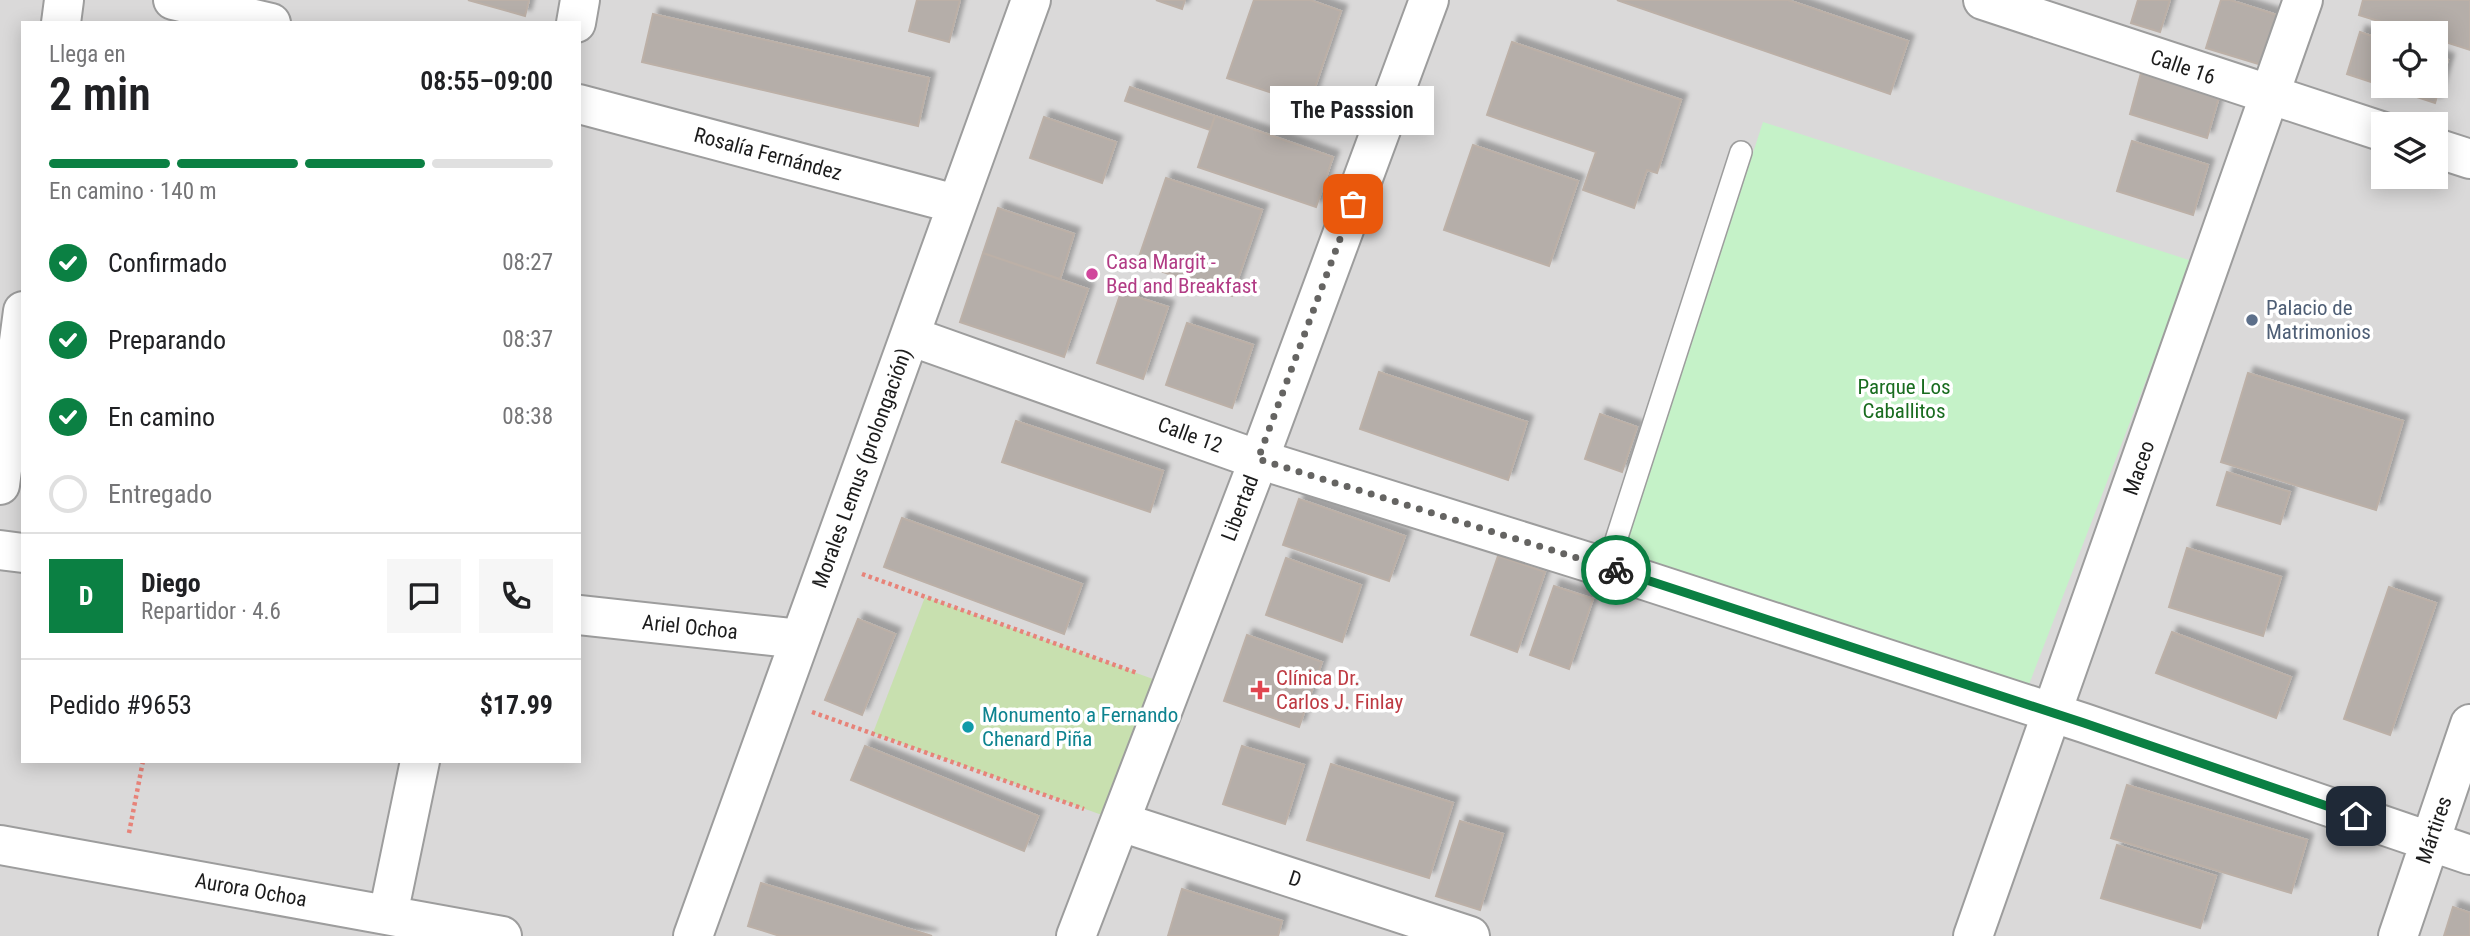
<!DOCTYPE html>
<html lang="es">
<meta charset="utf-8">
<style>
:root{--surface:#fff;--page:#f6f6f6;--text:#202124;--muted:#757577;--line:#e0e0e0;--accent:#0b8043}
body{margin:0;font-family:"Roboto Condensed",sans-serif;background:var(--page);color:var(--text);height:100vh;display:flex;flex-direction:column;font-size:26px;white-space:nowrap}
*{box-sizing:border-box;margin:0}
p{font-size:23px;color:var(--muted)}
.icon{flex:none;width:38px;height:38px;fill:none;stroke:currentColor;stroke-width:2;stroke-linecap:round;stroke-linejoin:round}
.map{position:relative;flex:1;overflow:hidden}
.side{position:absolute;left:21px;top:21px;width:560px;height:742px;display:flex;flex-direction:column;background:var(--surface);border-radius:0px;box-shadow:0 4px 18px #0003}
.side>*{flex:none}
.buttons{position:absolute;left:2371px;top:21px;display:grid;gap:14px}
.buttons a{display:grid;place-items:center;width:77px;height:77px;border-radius:0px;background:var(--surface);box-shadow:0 4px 18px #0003;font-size:35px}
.pin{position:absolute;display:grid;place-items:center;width:60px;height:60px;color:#fff;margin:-30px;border-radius:14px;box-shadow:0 4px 10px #0006}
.courier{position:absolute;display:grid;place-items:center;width:70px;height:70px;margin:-35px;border:5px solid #0b8043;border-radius:50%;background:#fff;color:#222;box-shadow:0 2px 9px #0007}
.bubble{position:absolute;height:49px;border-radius:0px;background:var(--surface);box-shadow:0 4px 18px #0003;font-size:23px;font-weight:600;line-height:49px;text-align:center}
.head em{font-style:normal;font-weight:600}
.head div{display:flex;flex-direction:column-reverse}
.head{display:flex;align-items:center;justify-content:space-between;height:119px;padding:0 28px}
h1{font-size:46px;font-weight:600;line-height:52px}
.bar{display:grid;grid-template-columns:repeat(4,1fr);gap:10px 7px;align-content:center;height:84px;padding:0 28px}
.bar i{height:9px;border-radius:5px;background:var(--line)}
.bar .current{background:var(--accent)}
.bar p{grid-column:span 4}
.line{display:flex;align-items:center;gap:18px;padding:0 28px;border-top:2px solid var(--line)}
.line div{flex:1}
.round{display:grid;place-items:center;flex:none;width:74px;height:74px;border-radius:0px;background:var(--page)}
ol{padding:0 28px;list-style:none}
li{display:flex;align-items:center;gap:21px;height:77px}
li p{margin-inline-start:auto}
li .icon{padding:7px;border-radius:50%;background:var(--accent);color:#fff;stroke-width:4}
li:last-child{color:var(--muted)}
li i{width:38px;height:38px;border:4px solid var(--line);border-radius:50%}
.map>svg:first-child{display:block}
.residential{fill:#dad9d9;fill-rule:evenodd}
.grass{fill:#c8e0af}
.park{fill:#c5f2c8}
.building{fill:#b5aea9;stroke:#bcb0a7;stroke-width:2;filter:url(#shadow)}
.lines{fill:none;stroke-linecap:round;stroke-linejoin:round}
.service-casing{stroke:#9d9d9d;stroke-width:24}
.minor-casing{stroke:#9d9d9d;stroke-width:42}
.tertiary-casing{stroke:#9d9d9d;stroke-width:42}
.path{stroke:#e78379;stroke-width:4.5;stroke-dasharray:3.5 3.5;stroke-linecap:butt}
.service{stroke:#fff;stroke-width:21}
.minor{stroke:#fff;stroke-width:38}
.tertiary{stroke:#fff;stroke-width:38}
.done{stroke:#656462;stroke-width:7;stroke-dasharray:0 12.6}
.route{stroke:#0b8043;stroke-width:9}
.hotel-dot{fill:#d1479c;stroke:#fff;stroke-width:2.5}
.service-dot{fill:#5c6f8a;stroke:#fff;stroke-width:2.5}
.health-dot{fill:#e0444e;stroke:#fff;stroke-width:2.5}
.culture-dot{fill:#0f9aa8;stroke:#fff;stroke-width:2.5}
.labels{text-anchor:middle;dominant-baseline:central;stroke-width:7;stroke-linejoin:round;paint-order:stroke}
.street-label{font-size:21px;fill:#1c1c1c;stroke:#fff}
.hotel-label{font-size:21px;fill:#b23c85;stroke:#fff;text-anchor:start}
.service-label{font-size:21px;fill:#4e5e75;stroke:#fff;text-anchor:start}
.park-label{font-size:21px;fill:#196c1f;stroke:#fff}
.health-label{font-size:21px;fill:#be3a42;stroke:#fff;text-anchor:start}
.culture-label{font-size:21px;fill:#0d838f;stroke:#fff;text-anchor:start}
</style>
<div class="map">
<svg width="2470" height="936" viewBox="0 0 2470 936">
<defs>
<filter id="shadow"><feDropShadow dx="6" dy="-6" stdDeviation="2" flood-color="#0004"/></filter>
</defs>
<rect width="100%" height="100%" fill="#ece9e3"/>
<path class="residential" d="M0,0H2470V936H0ZM23,23H579V761H23ZM2384,33H2436V86H2384ZM2384,124H2436V177H2384Z"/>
<path class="grass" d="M925,597L1153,679L1102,815L873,733Z"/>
<path class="park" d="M1763,122L2192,261L2028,687L1623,553Z"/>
<path class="building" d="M468,0H529L525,16Z
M917,0H960L949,42L909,31Z
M1156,0H1185L1182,9Z
M1254,0H1310L1341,11L1309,105L1227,78Z
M1617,0H1788L1908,41L1890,94Z
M2138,0H2170L2160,32L2131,23Z
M2221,0H2230L2280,16L2265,66L2206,48Z
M2363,0H2470V50L2436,39V33H2417L2359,15Z
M653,14L929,78L918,126L642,62Z
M2360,32L2384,40V86H2436V56L2448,60L2435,103L2347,74Z
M1512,42L1681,100L1657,173L1647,170L1634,208L1583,190L1596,152L1487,115Z
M2141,73L2219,97L2207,138L2130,114Z
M1130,87L1215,116L1210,130L1125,101Z
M1215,116L1333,157L1316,207L1198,167Z
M1044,117L1116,142L1102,183L1030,158Z
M2132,141L2208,165L2193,215L2117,191Z
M1473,145L1578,181L1549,266L1444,230Z
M1166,178L1262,210L1232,296L1137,263Z
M998,208L1074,234L1060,279L983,253Z
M983,253L1088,289L1064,357L960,322Z
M1121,292L1168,307L1143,379L1097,363Z
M1187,323L1253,345L1232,408L1166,385Z
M1379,372L1527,422L1508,480L1360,429Z
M2248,373L2403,421L2376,510L2221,462Z
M1600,414L1637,427L1622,472L1585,459Z
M1016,421L1163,471L1150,512L1002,462Z
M2227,472L2290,492L2280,524L2217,505Z
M1299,499L1405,536L1389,581L1283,545Z
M902,518L1082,584L1064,634L884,567Z
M2187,548L2281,577L2263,636L2169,607Z
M1498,556L1545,572L1517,652L1471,635Z
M1286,558L1361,585L1342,642L1266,615Z
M1554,586L1593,599L1569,669L1530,655Z
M2389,587L2436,603L2390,735L2344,719Z
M858,619L895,634L862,715L825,700Z
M2172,632L2291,677L2276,718L2156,673Z
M1247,635L1322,662L1299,727L1224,701Z
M865,746L1038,816L1024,851L851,780Z
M1242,746L1304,765L1285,824L1223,804Z
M1331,764L1453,803L1429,878L1307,840Z
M2127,785L2307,840L2291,893L2111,838Z
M1460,821L1503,834L1480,910L1436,896Z
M2117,845L2216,876L2200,928L2101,898Z
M761,883L932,936H780L748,926Z
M1182,889L1282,921L1278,936H1168Z
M2453,907L2470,913V936H2444Z"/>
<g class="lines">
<g class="service-casing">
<path id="service" d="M1607,568L1741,152"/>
</g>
<g class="minor-casing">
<path id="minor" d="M173,0L271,23
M1983,0L2384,132
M61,23L64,0
M576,23L580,0
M579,104L956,204
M2436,148L2470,159
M910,336L1242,454L1607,568L2084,723L2470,855
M0,485L23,311
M0,550L23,553
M579,615L800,639
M1121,822L1470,936
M0,845L502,936
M388,915L420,761
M693,936L1031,0
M2398,936L2470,724"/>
</g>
<g class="tertiary-casing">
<path id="tertiary" d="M1076,936L1259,459L1429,0
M1973,936L2303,0"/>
</g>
<path class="path" d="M862,574L1137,673
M812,712L1084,809
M129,833L143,761"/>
<use href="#service" class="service"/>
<use href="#minor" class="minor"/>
<use href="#tertiary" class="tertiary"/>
</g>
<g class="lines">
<path class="done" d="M1353,204L1258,459L1616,570"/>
<path class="route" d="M1616,570L2084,723L2356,816"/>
</g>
<circle class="hotel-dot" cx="1092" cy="274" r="7"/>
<circle class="service-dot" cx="2252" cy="320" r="7"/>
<path class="health-dot" d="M1256.5 679.5h7v7h7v7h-7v7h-7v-7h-7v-7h7z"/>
<circle class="culture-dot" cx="968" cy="727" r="7"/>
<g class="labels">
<g class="street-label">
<text transform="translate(2183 67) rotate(19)">Calle 16</text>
<text transform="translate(768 154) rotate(15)">Rosalía Fernández</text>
<text transform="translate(1190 435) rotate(20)">Calle 12</text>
<text transform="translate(862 468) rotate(-70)">Morales Lemus (prolongación)</text>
<text transform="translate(2139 468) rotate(-71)">Maceo</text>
<text transform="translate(1240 508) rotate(-69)">Libertad</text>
<text transform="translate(690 627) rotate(6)">Ariel Ochoa</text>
<text transform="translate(2434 830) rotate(-71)">Mártires</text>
<text transform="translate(1295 879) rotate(18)">D</text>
<text transform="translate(251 890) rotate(10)">Aurora Ochoa</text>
</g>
<g class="hotel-label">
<text x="1106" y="262">Casa Margit -<tspan x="1106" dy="24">Bed and Breakfast</tspan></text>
</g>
<g class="service-label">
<text x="2266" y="308">Palacio de<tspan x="2266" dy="24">Matrimonios</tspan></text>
</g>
<g class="park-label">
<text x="1904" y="387">Parque Los<tspan x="1904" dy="24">Caballitos</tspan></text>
</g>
<g class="health-label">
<text x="1276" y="678">Clínica Dr.<tspan x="1276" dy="24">Carlos J. Finlay</tspan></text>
</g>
<g class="culture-label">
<text x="982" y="715">Monumento a Fernando<tspan x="982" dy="24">Chenard Piña</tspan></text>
</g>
</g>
</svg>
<div class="buttons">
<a><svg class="icon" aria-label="locate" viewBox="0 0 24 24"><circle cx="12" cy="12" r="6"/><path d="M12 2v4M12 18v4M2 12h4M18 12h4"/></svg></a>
<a><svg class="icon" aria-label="layers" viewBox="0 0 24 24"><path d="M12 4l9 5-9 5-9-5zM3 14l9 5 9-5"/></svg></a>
</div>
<div class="pin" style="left:1353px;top:204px;background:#ea580c"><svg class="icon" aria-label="bag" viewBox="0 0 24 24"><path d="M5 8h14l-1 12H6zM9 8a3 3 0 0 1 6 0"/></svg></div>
<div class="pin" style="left:2356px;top:816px;background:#1f2937"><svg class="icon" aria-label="home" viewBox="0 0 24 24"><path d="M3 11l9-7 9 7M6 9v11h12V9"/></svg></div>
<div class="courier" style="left:1616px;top:570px"><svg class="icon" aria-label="bike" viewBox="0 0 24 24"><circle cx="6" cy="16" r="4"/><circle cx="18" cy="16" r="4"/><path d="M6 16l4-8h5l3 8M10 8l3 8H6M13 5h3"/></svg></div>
<div class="bubble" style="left:1270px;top:86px;width:164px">The Passsion</div>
<section class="side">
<div class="head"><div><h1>2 min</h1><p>Llega en</p></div><em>08:55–09:00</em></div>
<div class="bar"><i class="current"></i><i class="current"></i><i class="current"></i><i></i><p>En camino · 140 m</p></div>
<ol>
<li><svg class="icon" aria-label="check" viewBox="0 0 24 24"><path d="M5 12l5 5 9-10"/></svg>Confirmado<p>08:27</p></li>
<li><svg class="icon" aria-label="check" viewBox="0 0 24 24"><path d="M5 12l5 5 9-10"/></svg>Preparando<p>08:37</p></li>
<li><svg class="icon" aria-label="check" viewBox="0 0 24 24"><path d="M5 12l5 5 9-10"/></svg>En camino<p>08:38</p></li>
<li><i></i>Entregado</li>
</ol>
<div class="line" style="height:126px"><b class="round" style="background:var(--accent);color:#fff">D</b><div><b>Diego</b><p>Repartidor · 4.6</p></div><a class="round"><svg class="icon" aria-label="chat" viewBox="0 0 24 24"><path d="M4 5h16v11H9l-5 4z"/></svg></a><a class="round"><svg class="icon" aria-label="phone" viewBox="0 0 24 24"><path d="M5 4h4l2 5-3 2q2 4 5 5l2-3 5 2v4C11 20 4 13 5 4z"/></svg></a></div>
<div class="line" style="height:91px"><div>Pedido #9653</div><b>$17.99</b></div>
</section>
</div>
